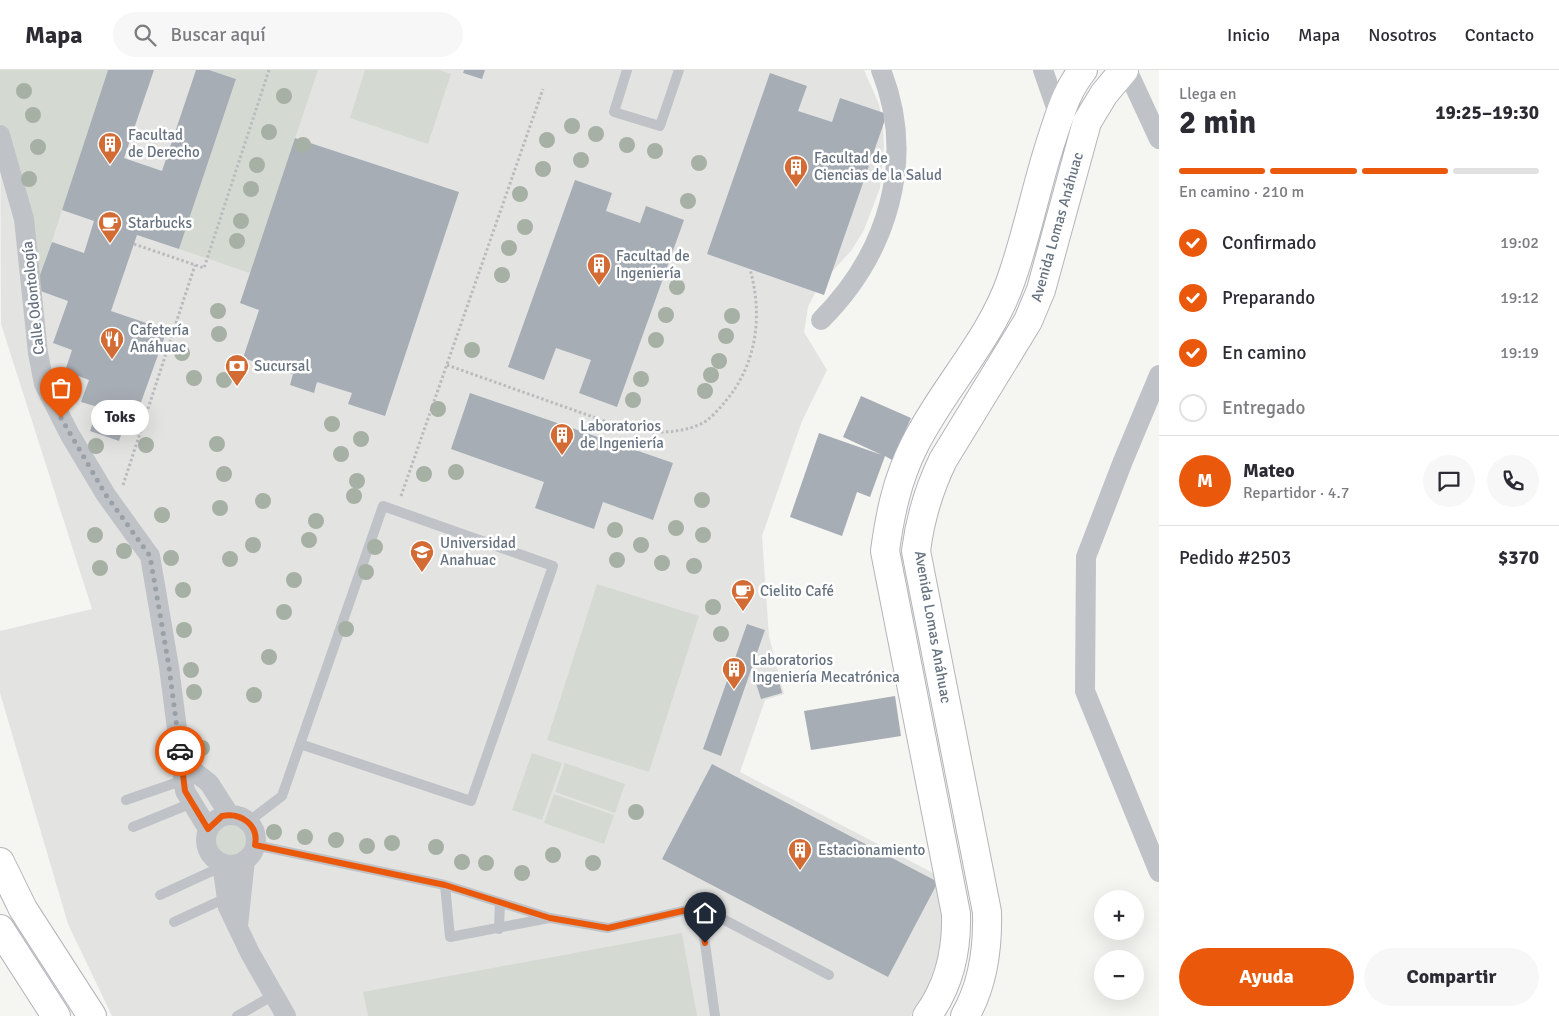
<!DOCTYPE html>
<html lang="es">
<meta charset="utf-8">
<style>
:root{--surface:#fff;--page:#f7f7f7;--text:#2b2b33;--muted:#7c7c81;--line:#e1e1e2;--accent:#ea580c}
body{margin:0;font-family:Signika,sans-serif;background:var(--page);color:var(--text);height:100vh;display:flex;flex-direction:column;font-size:19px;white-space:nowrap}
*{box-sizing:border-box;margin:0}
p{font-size:16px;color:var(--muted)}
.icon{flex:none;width:28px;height:28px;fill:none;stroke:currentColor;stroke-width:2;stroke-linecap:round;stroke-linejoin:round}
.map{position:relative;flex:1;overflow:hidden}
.panel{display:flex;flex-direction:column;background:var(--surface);width:400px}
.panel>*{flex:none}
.fabs{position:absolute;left:1094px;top:820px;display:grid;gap:10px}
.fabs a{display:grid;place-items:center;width:50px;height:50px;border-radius:50%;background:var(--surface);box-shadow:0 5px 20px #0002;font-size:25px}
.pin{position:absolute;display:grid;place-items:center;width:42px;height:42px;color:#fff;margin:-51px -21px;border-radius:50% 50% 50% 0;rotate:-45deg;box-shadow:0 0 5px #0007}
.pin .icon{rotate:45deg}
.courier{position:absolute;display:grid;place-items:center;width:50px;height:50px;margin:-25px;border:4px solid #ea580c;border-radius:50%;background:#fff;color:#222;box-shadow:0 1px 6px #0007}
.bubble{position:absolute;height:35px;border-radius:18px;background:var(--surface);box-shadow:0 5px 20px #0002;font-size:16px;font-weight:700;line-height:35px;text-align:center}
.head em{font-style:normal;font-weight:700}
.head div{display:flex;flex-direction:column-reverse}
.head{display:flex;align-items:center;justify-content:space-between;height:85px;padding:0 20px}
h1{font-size:32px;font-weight:700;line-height:38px}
.bar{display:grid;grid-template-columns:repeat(4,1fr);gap:8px 5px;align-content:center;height:60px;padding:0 20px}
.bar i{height:6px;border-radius:4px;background:var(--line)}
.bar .on{background:var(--accent)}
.bar p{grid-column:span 4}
.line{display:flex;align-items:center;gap:12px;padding:0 20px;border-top:1px solid var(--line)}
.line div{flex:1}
.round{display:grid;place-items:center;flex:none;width:52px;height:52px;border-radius:26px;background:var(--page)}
ol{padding:0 20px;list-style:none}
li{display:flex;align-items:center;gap:15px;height:55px}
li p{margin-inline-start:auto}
li .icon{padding:5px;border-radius:50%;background:var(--accent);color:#fff;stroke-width:4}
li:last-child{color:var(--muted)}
li i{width:28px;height:28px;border:2px solid var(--line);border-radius:50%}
.action{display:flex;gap:10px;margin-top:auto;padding:10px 20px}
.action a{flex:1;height:58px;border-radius:30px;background:var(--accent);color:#fff;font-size:20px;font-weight:700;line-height:58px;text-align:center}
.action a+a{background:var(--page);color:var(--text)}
header{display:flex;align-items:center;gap:30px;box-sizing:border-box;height:70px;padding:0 25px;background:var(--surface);border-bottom:1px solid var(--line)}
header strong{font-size:24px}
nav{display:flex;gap:28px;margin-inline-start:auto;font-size:18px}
.search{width:350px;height:45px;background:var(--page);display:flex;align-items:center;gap:12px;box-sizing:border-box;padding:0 18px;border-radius:28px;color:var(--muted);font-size:19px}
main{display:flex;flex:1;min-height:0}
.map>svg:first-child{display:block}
.built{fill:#e3e4e2}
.green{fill:#d4dad2}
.building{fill:#a7adb4}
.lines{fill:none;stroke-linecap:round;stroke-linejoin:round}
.secondary-casing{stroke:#b2b5ba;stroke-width:30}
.path{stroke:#b9bbbe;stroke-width:3;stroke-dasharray:2.5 2.5;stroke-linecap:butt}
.service{stroke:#bfc2c6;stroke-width:10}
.minor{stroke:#bfc2c6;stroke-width:20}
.secondary{stroke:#fff;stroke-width:28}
.tree{fill:#a7b0a4}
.done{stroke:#99a0a8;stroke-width:5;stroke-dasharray:0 9}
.route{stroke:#ea580c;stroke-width:6}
.labels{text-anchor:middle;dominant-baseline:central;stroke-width:5;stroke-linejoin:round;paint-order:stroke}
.poi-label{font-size:15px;fill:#677280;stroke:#fff;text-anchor:start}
.street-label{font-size:15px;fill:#677280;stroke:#fff}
</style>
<header>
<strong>Mapa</strong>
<div class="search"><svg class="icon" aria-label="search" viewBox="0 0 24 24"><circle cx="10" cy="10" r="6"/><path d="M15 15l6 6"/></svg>Buscar aquí</div>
<nav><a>Inicio</a><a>Mapa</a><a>Nosotros</a><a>Contacto</a></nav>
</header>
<main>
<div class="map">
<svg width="1159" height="946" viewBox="0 0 1159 946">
<rect width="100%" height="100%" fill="#f5f5f2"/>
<path class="built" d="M0,0H864L879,34L883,55L884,76L880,118L864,160L851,181L818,217L808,237L804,262L827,300L802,351L762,466L769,566L784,624L765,630L740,702L935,804L945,850L943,875L924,926L911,946H112L68,854L0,623V561L92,539L1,254Z"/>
<path class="green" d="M0,0H108L36,220L0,64Z
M209,0H318L250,203L179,179L236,9Z
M365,0H439L451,4L428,74L350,48Z
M597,514L699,546L649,702L547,670Z
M532,683L562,693L542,750L512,740Z
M565,693L625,714L615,743L555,722Z
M554,724L614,745L604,774L544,753Z
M214 770a17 17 0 1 1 34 0a17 17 0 1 1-34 0Z
M682,863L697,946H368L363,922Z"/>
<path class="building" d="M108,0H154L124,88L162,101L196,0H209L236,9L179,179L137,165L111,241L167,260L135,349L127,347L119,371L90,361L98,337L81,332L89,310L65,301L72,280L53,273L68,231L35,219L52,172L84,183L94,151L62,140Z
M464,0H485L482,9L463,3Z
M770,3L807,16L798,41L832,52L840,28L887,44L824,225L707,184Z
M295,68L459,122L385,346L348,334L352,323L317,312L314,323L290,315L293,304L243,288L259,240L240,233Z
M575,110L612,123L606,141L640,153L646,136L684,150L617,337L579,323L591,290L556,278L544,310L508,297Z
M470,323L673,393L653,450L603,432L594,459L535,438L544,412L451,379Z
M861,326L911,348L892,390L885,386L870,427L857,422L842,466L790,447L819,363L882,385L843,367Z
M747,554L765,560L721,686L703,679Z
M777,604L782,623L761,629L755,610Z
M895,626L901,666L811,680L804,641Z
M712,694L938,812L888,907L662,789Z"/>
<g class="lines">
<g class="secondary-casing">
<path id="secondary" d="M0,792L23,839L92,946
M0,859L56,946
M927,946C949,916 957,880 956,844L885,481C890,444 897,410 914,376C942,319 990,271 1011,210C1028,162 1037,112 1053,65C1061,41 1067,20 1083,0
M965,946C983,915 988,878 987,842L916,481C920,449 929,419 943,390L1028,251L1041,220L1087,52L1104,24L1124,0"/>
</g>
<path class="path" d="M134,174L204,198L269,0
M447,295L624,358C650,363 678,365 703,353C711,348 719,339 725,332C757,294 763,246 750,199
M123,415L195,195
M401,426L543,19"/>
<path class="service" d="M627,0L614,42L660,56L679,0
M126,730L184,710
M248,752L282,726L383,436L553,496L471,731L300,674
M133,757L192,733
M255,775L445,815L550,848L608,858L700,837L829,905
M445,815L450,867L549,848
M160,825L221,797
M700,837L715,946
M174,852L226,828
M499,859L500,832
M237,946L274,925"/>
<path class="minor" d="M1043,0L1059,46L1065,48
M1127,0L1159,69
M0,65L24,149L38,283L44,314L70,365L106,425L150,486L169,597L185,721L208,759
M821,250C887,184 917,90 881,0
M1159,305L1123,391L1086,487L1085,621L1159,802
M181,691L209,713L229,744
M206 770a25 25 0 1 1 50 0a25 25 0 1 1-50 0Z
M222,793L228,837L250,883L286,946
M238,856L245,790"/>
<use href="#secondary" class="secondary"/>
</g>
<g class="tree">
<circle cx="24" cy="21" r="8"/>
<circle cx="284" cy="26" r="8"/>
<circle cx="33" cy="45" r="8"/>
<circle cx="572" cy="56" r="8"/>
<circle cx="269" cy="62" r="8"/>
<circle cx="596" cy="64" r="8"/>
<circle cx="547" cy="70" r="8"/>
<circle cx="303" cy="75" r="8"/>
<circle cx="627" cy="75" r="8"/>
<circle cx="38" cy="77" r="8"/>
<circle cx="655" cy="81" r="8"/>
<circle cx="581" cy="90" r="8"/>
<circle cx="699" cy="93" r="8"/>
<circle cx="257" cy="95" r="8"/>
<circle cx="543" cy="99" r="8"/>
<circle cx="29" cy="109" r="8"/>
<circle cx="251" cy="119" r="8"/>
<circle cx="520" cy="124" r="8"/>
<circle cx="688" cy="131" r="8"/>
<circle cx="241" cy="151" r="8"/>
<circle cx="525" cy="157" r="8"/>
<circle cx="237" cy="171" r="8"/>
<circle cx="509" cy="178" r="8"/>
<circle cx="502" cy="205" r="8"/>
<circle cx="677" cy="217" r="8"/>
<circle cx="218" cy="241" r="8"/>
<circle cx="666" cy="245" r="8"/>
<circle cx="732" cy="246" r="8"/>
<circle cx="219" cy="264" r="8"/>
<circle cx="726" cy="266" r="8"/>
<circle cx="656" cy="270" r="8"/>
<circle cx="472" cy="280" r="8"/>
<circle cx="182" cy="283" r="8"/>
<circle cx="719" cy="291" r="8"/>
<circle cx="711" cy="305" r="8"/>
<circle cx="194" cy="308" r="8"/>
<circle cx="641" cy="309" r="8"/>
<circle cx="224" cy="310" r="8"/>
<circle cx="705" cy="321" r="8"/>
<circle cx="633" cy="330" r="8"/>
<circle cx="438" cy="339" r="8"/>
<circle cx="332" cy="354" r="8"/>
<circle cx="361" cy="369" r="8"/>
<circle cx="217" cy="374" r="8"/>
<circle cx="146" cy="375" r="8"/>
<circle cx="96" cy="376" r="8"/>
<circle cx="341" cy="384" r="8"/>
<circle cx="456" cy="402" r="8"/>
<circle cx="224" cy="404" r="8"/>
<circle cx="424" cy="404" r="8"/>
<circle cx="357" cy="411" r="8"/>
<circle cx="354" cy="426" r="8"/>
<circle cx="702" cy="430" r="8"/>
<circle cx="263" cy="431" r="8"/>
<circle cx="220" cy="438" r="8"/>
<circle cx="162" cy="445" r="8"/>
<circle cx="316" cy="451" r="8"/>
<circle cx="676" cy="458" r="8"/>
<circle cx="615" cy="460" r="8"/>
<circle cx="95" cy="465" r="8"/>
<circle cx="703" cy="465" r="8"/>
<circle cx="309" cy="470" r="8"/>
<circle cx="253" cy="475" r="8"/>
<circle cx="641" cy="475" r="8"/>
<circle cx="375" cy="477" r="8"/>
<circle cx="124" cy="481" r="8"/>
<circle cx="171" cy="488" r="8"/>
<circle cx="230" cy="489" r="8"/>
<circle cx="617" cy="490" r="8"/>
<circle cx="662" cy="493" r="8"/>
<circle cx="694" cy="496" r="8"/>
<circle cx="100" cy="498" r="8"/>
<circle cx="366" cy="502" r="8"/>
<circle cx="294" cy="510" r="8"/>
<circle cx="183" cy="520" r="8"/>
<circle cx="713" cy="537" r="8"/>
<circle cx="284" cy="542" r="8"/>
<circle cx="346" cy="559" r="8"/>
<circle cx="184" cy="560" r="8"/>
<circle cx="721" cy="564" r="8"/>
<circle cx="269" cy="587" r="8"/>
<circle cx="191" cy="600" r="8"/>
<circle cx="194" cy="622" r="8"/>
<circle cx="254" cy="625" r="8"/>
<circle cx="202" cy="678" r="8"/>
<circle cx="636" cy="742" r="8"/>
<circle cx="274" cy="762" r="8"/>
<circle cx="305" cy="767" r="8"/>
<circle cx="336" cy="770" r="8"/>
<circle cx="392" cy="773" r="8"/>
<circle cx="367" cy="776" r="8"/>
<circle cx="436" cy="777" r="8"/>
<circle cx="553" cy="785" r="8"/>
<circle cx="462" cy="792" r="8"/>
<circle cx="486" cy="793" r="8"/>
<circle cx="593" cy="793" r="8"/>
<circle cx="522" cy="803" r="8"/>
</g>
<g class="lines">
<path class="done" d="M61,348L106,425L150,486L169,597L180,681"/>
<path class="route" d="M180,681L185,721L208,759L222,746C241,742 259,755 255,775L445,815L550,848L608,858L700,837L705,873"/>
</g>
<defs>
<g id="building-pin" transform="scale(1.25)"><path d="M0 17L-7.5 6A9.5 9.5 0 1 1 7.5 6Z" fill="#d36b34" stroke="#fff"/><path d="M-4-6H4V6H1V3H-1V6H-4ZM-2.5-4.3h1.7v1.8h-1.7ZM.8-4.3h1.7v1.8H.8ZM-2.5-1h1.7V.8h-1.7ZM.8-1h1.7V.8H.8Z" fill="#fff"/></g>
<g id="cafe-pin" transform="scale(1.25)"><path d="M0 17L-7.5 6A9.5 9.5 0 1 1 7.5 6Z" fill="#d36b34" stroke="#fff"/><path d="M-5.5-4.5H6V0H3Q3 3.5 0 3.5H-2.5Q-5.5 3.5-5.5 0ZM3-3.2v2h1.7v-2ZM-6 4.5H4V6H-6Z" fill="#fff"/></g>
<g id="restaurant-pin" transform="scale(1.25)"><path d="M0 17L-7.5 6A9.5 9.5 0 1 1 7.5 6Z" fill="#d36b34" stroke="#fff"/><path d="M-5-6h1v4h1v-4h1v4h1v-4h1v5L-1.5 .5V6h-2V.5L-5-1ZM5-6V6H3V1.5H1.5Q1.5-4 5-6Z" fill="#fff"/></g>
<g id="bank-pin" transform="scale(1.25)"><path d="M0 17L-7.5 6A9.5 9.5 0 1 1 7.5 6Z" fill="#d36b34" stroke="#fff"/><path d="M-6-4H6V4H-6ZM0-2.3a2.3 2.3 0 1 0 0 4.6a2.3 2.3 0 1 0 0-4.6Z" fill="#fff"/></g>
<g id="university-pin" transform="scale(1.25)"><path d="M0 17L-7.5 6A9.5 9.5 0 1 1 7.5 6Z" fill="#d36b34" stroke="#fff"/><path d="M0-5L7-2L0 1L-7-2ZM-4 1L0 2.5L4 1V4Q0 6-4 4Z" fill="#fff"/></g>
</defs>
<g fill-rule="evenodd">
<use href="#building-pin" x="110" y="74"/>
<use href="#building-pin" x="796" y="97"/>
<use href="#cafe-pin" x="110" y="153"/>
<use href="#building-pin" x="599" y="195"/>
<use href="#restaurant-pin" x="112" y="269"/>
<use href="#bank-pin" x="237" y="296"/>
<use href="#building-pin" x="562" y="365"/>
<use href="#university-pin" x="422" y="482"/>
<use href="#cafe-pin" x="743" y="521"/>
<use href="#building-pin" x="734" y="599"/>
<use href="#building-pin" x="800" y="780"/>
</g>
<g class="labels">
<g class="poi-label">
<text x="128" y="65">Facultad<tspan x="128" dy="17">de Derecho</tspan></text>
<text x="814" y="88">Facultad de<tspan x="814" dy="17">Ciencias de la Salud</tspan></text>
<text x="128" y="153">Starbucks</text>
<text x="616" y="186">Facultad de<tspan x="616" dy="17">Ingeniería</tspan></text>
<text x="130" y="260">Cafetería<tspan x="130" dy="17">Anáhuac</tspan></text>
<text x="254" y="296">Sucursal</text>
<text x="580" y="356">Laboratorios<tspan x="580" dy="17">de Ingeniería</tspan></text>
<text x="440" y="473">Universidad<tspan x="440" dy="17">Anahuac</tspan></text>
<text x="760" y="521">Cielito Café</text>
<text x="752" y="590">Laboratorios<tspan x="752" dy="17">Ingeniería Mecatrónica</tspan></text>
<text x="818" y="780">Estacionamiento</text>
</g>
<g class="street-label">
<text transform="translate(1057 157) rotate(-74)">Avenida Lomas Anáhuac</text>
<text transform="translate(33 228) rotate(-96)">Calle Odontología</text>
<text transform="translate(933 557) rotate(80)">Avenida Lomas Anáhuac</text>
</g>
</g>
</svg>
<div class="fabs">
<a>+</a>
<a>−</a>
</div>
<div class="pin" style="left:61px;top:348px;background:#ea580c"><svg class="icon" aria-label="bag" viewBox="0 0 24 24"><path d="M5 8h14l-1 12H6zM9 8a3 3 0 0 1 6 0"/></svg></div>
<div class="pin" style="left:705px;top:873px;background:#1f2937"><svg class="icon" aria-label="home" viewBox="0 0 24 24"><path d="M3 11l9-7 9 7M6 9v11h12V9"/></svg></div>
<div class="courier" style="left:180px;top:681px"><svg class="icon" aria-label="car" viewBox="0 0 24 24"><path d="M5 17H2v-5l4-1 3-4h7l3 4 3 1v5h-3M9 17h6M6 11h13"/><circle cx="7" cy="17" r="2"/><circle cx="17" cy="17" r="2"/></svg></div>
<div class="bubble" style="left:91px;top:330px;width:58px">Toks</div>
</div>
<section class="panel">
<div class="head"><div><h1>2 min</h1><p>Llega en</p></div><em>19:25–19:30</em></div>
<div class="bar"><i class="on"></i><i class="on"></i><i class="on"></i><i></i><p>En camino · 210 m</p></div>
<ol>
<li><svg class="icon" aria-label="check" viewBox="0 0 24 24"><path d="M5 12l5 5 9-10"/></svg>Confirmado<p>19:02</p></li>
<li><svg class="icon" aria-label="check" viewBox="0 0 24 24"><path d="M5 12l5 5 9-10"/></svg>Preparando<p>19:12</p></li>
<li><svg class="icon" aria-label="check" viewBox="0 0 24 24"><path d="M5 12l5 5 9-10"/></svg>En camino<p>19:19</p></li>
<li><i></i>Entregado</li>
</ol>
<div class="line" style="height:90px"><b class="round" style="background:var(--accent);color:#fff">M</b><div><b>Mateo</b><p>Repartidor · 4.7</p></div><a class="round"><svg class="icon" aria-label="chat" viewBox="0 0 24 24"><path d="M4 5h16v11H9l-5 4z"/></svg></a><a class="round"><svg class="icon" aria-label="phone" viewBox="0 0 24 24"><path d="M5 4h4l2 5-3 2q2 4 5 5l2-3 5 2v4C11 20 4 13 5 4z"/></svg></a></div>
<div class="line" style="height:65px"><div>Pedido #2503</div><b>$370</b></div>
<div class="action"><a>Ayuda</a><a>Compartir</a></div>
</section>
</main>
